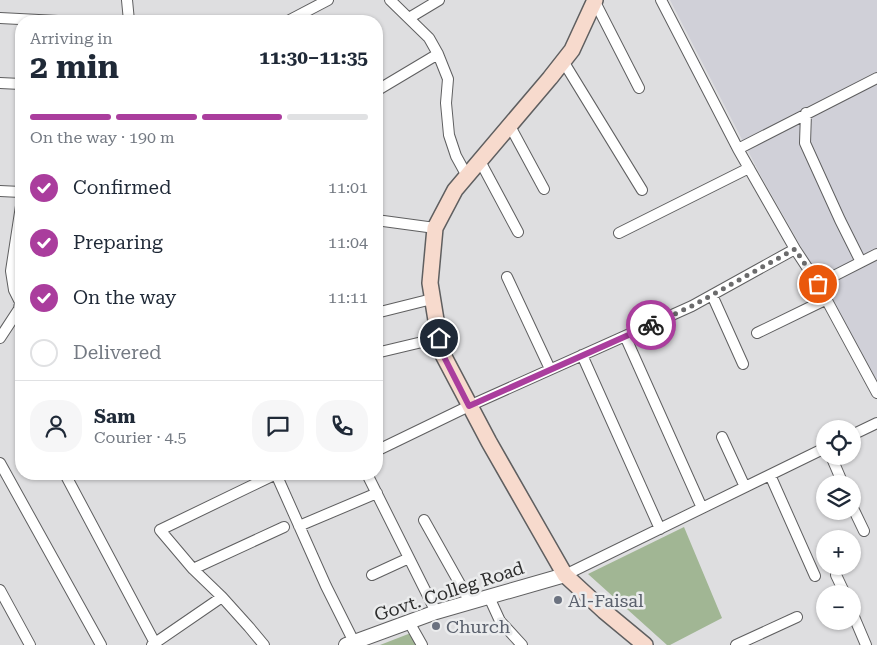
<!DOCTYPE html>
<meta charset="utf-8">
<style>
:root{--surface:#fff;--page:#f6f6f7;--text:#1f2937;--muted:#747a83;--line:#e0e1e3;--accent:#aa3d9d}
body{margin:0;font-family:"Roboto Serif",serif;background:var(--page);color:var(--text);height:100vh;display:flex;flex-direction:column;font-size:19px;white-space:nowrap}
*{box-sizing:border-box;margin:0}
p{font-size:16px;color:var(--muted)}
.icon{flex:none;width:28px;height:28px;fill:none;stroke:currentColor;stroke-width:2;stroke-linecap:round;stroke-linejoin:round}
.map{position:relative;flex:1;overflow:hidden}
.panel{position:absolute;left:15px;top:15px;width:368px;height:465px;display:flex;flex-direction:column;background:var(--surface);border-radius:20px;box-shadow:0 1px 4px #0004}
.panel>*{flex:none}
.buttons{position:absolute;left:816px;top:420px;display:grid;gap:10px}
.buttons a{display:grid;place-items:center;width:45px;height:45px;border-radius:50%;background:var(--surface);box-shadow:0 1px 4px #0004;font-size:25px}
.pin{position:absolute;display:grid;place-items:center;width:42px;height:42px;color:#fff;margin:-21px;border:2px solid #fff;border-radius:50%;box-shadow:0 1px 5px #0007}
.courier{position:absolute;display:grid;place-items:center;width:50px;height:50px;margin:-25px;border:4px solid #aa3d9d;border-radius:50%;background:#fff;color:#222;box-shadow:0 1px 6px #0007}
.head em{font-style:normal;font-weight:700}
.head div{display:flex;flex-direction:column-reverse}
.head{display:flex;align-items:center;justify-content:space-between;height:85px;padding:0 15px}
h1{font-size:32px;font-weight:700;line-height:38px}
.bar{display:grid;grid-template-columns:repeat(4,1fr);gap:8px 5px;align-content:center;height:60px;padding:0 15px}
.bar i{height:6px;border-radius:4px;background:var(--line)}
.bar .current{background:var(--accent)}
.bar p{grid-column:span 4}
.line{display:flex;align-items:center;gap:12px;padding:0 15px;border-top:1px solid var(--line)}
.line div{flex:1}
.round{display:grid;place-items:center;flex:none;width:52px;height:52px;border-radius:20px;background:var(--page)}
ol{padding:0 15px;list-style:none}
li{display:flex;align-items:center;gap:15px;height:55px}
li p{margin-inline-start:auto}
li .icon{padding:5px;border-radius:50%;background:var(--accent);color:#fff;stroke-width:4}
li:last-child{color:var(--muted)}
li i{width:28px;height:28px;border:2px solid var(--line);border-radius:50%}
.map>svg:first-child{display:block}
.built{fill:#d0d0d8}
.green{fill:#a1b694}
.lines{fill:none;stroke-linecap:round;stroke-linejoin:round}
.minor-casing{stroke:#5f5f60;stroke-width:12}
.tertiary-casing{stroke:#5f5f60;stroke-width:16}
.secondary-casing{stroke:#5f5f60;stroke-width:18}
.minor{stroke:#fff;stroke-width:10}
.tertiary{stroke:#fff;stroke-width:14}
.secondary{stroke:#f7dacd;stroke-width:15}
.done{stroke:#6b6b6c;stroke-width:5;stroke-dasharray:0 9}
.route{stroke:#aa3d9d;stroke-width:6}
.worship-dot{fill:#6b7280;stroke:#ebeced;stroke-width:2}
.labels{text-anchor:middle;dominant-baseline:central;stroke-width:5;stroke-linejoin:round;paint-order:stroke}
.street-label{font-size:18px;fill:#2d2d2d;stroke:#ebeced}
.worship-label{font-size:18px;fill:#5b616d;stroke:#ebeced;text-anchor:start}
</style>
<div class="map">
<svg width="877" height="645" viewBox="0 0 877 645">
<rect width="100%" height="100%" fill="#dedee0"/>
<path class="built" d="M670,0H877V380L762,178Z"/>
<path class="green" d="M684,527L722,618L670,645H667L588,574Z
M416,631L424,645H380Z"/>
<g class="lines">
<g class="minor-casing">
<path id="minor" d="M127,0L129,21
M390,0L429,38L438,54L448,79L446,103L449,135L456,156L467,176
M661,0L738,149L795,249L818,284L877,393
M595,2L639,88
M0,18L58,21
M409,18L439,0
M288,21L328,0
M563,61L642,190
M0,83L21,84
M376,91L438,54
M806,113L805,143L840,220L861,262
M510,126L544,189
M738,149L877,78
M480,161L518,232
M0,191L21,192
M376,220L435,228
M619,233L749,168
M507,277L550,369
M818,284L877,254
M712,295L743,364
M376,313L432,299
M757,333L827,299
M625,336L702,508
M0,338L19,309L20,302L14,290L11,271L21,206
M376,353L439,338
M582,355L660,529
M852,435L877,423
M722,437L745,487
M376,451L469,406L692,306L795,249
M831,456L843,484
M0,463L101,645
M65,474L155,643
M276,474L326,586L354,642
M367,474L436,612
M770,475L815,576
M852,506L864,531
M424,520L470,602
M299,526L377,493
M193,569L284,527
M372,575L409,558
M565,575L825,448
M836,575L845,594
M0,590L30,645
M489,597L500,621L522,645
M852,612L866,645
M409,622L422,645
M152,645L222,597
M264,645L249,627L222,597L193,569L160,530L276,474
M736,645L797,617"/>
</g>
<g class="tertiary-casing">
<path id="tertiary" d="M346,645L436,612L565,575"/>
</g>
<g class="secondary-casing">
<path id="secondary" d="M595,0L572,50L550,78L455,190L435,228L430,283L441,351L489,442L565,575L604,611L645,645"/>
</g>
<use href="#minor" class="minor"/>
<use href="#tertiary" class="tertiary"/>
<use href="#secondary" class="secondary"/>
</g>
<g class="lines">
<path class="done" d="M651,325L692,306L795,249L818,284"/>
<path class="route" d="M439,338L441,351L469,406L651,325"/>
</g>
<g class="worship-dot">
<circle cx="558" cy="600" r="5"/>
<circle cx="436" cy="626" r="5"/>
</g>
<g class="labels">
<g class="street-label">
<text transform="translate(449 591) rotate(-18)">Govt. Colleg Road</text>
</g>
<g class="worship-label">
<text x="568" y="600">Al-Faisal</text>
<text x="446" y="626">Church</text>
</g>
</g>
</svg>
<div class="buttons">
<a><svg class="icon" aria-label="locate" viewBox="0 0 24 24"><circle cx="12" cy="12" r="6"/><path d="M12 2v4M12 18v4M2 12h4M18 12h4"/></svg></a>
<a><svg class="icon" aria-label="layers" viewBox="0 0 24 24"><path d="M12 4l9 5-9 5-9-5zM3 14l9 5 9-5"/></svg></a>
<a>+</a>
<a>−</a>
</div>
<div class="pin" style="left:818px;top:284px;background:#ea580c"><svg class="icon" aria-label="bag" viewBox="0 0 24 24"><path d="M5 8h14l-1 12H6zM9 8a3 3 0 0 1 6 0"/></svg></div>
<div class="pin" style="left:439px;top:338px;background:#1f2937"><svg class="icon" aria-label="home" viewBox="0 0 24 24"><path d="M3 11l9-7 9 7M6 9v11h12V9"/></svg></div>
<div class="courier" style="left:651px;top:325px"><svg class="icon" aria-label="bike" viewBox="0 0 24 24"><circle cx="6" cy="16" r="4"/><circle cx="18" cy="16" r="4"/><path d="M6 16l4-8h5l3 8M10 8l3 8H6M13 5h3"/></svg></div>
<section class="panel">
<div class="head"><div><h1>2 min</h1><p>Arriving in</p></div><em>11:30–11:35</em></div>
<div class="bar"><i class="current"></i><i class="current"></i><i class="current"></i><i></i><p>On the way · 190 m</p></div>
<ol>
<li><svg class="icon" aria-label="check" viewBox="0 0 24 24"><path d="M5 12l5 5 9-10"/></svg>Confirmed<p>11:01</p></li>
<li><svg class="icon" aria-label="check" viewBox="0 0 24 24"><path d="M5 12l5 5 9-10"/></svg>Preparing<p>11:04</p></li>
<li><svg class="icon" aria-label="check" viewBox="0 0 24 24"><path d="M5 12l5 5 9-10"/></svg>On the way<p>11:11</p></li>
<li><i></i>Delivered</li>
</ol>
<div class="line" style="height:90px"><a class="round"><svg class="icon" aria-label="person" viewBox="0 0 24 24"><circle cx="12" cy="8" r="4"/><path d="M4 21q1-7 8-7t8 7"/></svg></a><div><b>Sam</b><p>Courier · 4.5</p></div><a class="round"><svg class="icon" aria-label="chat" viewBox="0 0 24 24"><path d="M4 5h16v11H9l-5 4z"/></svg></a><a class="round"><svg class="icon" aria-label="phone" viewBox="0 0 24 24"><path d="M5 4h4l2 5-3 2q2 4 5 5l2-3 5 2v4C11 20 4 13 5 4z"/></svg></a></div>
</section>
</div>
